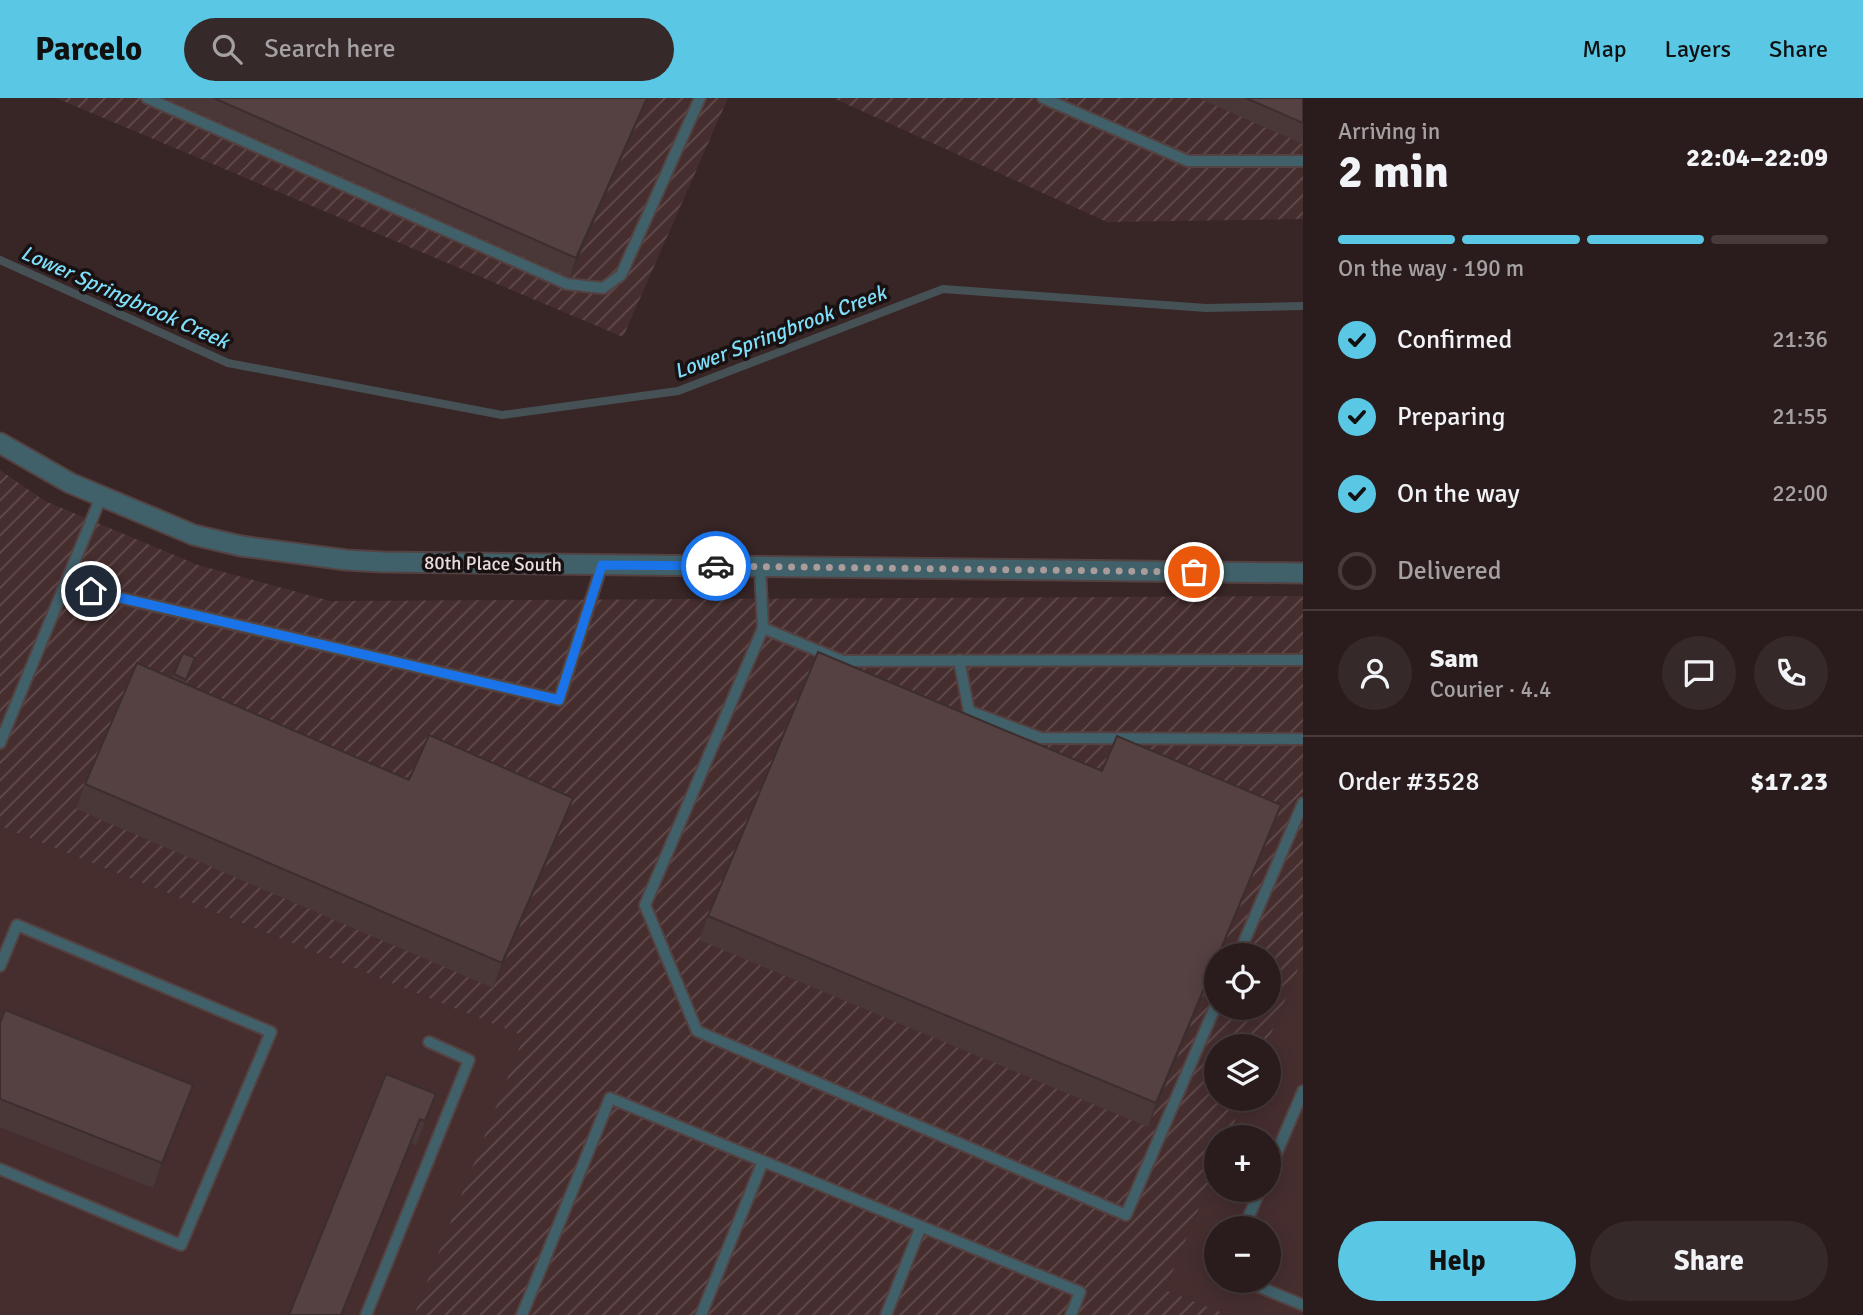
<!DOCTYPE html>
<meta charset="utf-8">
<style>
:root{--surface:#2a1c1c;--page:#362929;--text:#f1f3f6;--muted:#a5a1a3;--line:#463a3b;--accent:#5ac8e5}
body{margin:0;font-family:Signika,sans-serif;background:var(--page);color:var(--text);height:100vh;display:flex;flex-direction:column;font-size:26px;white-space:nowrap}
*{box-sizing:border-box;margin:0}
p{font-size:23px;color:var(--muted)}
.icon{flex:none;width:38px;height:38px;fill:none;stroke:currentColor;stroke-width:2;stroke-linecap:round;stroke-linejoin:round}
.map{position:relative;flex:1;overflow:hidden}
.drawer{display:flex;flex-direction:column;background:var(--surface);width:560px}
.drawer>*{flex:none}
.controls{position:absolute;left:1204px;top:845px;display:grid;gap:14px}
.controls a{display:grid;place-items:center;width:77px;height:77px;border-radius:50%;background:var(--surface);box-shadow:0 4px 18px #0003,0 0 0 2px var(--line);font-size:35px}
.pin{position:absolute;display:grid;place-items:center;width:60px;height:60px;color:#fff;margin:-30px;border:4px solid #fff;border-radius:50%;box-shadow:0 2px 7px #0007}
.courier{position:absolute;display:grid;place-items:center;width:70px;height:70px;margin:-35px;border:5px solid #1a73e8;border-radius:50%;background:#fff;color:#222;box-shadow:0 2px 9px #0007}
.head em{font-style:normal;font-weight:700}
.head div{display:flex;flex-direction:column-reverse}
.head{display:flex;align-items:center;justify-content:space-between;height:119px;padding:0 35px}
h1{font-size:46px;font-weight:700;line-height:52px}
.bar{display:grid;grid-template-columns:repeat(4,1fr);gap:10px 7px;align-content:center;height:84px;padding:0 35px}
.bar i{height:9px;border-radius:5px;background:var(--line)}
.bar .current{background:var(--accent)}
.bar p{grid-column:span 4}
.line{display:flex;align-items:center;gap:18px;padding:0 35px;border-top:2px solid var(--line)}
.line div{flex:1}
.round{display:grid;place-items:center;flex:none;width:74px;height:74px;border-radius:37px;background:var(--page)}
ol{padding:0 35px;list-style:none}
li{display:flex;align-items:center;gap:21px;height:77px}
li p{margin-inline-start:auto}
li .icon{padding:7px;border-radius:50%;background:var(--accent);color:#111;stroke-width:4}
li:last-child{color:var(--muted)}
li i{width:38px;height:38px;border:4px solid var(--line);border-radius:50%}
.action{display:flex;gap:14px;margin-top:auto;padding:14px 35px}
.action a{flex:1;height:80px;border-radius:42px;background:var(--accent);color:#111;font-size:28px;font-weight:700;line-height:80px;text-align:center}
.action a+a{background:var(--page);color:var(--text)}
header{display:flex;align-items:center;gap:42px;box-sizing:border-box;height:98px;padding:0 35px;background:var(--accent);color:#111}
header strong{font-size:33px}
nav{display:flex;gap:38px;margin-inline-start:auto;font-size:24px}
.search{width:490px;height:63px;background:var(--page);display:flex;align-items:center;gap:18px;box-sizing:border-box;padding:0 24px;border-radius:38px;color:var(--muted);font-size:26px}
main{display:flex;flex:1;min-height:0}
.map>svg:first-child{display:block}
.built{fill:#462e2f;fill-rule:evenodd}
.industrial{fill:url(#industrial-furrows);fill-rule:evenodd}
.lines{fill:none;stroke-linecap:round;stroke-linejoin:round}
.stream{stroke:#465156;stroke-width:8}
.service-casing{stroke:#544243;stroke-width:14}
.minor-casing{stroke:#544243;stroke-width:23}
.service{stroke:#40616a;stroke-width:10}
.minor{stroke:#40616a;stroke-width:19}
.wall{fill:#4a3839}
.shaded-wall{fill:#3c2e2e}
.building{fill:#564142;stroke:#3c2e2e;stroke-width:2}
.done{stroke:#ab9c9c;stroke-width:7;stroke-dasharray:0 12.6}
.route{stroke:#1a73e8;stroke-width:9}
.labels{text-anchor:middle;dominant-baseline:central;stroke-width:7;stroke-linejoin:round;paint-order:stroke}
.street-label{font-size:19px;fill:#e9dcdc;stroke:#191111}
.water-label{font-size:21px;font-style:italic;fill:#7fdef9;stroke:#191111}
</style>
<header>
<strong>Parcelo</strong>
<div class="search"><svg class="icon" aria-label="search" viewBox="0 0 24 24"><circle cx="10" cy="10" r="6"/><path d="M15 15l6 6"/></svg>Search here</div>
<nav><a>Map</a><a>Layers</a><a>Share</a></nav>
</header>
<main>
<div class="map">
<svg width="1303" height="1217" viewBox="0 0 1303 1217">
<defs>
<pattern id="industrial-furrows" width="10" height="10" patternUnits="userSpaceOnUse" patternTransform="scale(1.75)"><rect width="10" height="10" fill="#462e2f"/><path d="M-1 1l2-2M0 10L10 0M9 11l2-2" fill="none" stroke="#614c4d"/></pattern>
</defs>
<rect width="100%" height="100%" fill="#382526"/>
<path class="built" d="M0,728L525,938L414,1217H0Z
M1303,859V1217H1228L1165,1192L1216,1069V1092H1269V1040L1228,1039L1244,1001H1269V948H1266ZM1216,1130H1269V1183H1216Z"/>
<path class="industrial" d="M56,0H728L623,239Z
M833,0H1303V121L1107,124Z
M0,372L45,403L198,467L330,503L1303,498V859L1266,948H1216V1001H1244L1228,1039L1216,1040V1069L1165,1192L1228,1217H414L524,938L0,728ZM1216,858H1269V910H1216Z"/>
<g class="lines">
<path class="stream" d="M0,162L228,265L502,317L678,293L943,191L1206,210L1303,208"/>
<g class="service-casing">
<path id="service" d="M147,0L567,186L603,190L621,177L700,0
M1043,0L1188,63H1303
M760,469L763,530L645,807L697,933L1126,1117L1216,907
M65,487L559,602L602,467
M763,530L843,563L1303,562
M959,562L969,613L1041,640L1303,641
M0,645L101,399
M1238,858L1303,705
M0,868L17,827L271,934L181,1147L0,1071
M1269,1073L1303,993
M1244,1130L1260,1092
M1245,1183L1303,1207
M366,1217L469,962L429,944
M522,1217L610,1000L1080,1194L1071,1217
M701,1217L763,1063
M886,1217L921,1128"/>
</g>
<g class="minor-casing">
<path id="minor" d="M0,345L70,385L194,437L241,448L346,462L383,464L1303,475"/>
</g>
<use href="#service" class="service"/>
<use href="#minor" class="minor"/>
</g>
<path class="wall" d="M166,0H648L570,179Z
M1198,0H1303V46Z
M183,555L195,560L185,586L409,682L573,700L564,724L493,890L76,711L85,686L172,580Z
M1102,673L1281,707L1272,731L1216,858V865L1148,1029L699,842L708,818Z
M0,925L193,987L153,1090L0,1029Z
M386,976L436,996L416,1047L411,1045Z"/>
<path class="shaded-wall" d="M647,0H648L570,179L576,160Z
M573,700L564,724L493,890L502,865Z
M1281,707L1272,731L1219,858H1218Z
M1216,862V865L1148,1029L1156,1005Z
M193,987L184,1012L153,1090L162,1065Z
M420,1021L411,1045L341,1217Z"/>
<path class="building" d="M214,0H647L576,160Z
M1246,0H1303V25Z
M818,554L1102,673L1117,638L1281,707L1218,858H1216V862L1156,1005L708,818Z
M183,555L195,560L186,582L174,576Z
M137,565L409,682L429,637L573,700L502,865L85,686Z
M5,912L193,987L162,1065L0,1001V925Z
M386,976L436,996L425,1023L420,1021L341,1217H289Z"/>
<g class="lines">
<path class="done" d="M716,468L1194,474"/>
<path class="route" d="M91,493L559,602L602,467L716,468"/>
</g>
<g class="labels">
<g class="street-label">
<text transform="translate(493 466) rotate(1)">80th Place South</text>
</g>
<g class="water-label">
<text transform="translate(125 199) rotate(24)">Lower Springbrook Creek</text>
<text transform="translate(780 234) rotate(-21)">Lower Springbrook Creek</text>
</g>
</g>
</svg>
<div class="controls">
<a><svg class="icon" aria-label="locate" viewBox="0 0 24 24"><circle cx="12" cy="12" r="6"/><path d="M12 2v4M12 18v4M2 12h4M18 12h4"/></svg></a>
<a><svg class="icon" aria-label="layers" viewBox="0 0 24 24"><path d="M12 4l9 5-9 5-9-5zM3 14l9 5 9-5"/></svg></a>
<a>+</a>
<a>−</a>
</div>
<div class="pin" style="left:1194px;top:474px;background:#ea580c"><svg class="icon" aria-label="bag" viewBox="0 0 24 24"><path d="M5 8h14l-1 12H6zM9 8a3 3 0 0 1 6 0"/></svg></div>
<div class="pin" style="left:91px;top:493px;background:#1f2937"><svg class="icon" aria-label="home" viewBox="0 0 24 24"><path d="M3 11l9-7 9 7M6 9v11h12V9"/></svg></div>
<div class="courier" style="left:716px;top:468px"><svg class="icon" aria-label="car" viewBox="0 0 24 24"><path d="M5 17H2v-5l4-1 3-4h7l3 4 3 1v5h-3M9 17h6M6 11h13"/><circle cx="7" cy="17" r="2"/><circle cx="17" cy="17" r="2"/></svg></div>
</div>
<section class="drawer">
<div class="head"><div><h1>2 min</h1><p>Arriving in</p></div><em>22:04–22:09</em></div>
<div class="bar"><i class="current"></i><i class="current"></i><i class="current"></i><i></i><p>On the way · 190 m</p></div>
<ol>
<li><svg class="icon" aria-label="check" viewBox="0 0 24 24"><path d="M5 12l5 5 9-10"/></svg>Confirmed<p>21:36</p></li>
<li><svg class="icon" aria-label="check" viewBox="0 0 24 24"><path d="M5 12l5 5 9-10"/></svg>Preparing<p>21:55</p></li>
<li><svg class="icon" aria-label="check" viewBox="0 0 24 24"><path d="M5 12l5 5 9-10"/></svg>On the way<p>22:00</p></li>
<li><i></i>Delivered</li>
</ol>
<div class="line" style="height:126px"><a class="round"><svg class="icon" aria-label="person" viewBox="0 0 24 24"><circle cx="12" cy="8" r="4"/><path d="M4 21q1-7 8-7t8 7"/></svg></a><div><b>Sam</b><p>Courier · 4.4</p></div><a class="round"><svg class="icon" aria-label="chat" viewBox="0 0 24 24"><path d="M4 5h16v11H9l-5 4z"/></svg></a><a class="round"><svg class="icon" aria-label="phone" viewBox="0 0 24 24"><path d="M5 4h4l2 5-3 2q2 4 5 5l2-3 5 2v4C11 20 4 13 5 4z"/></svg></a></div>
<div class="line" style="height:91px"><div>Order #3528</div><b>$17.23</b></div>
<div class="action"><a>Help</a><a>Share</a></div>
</section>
</main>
